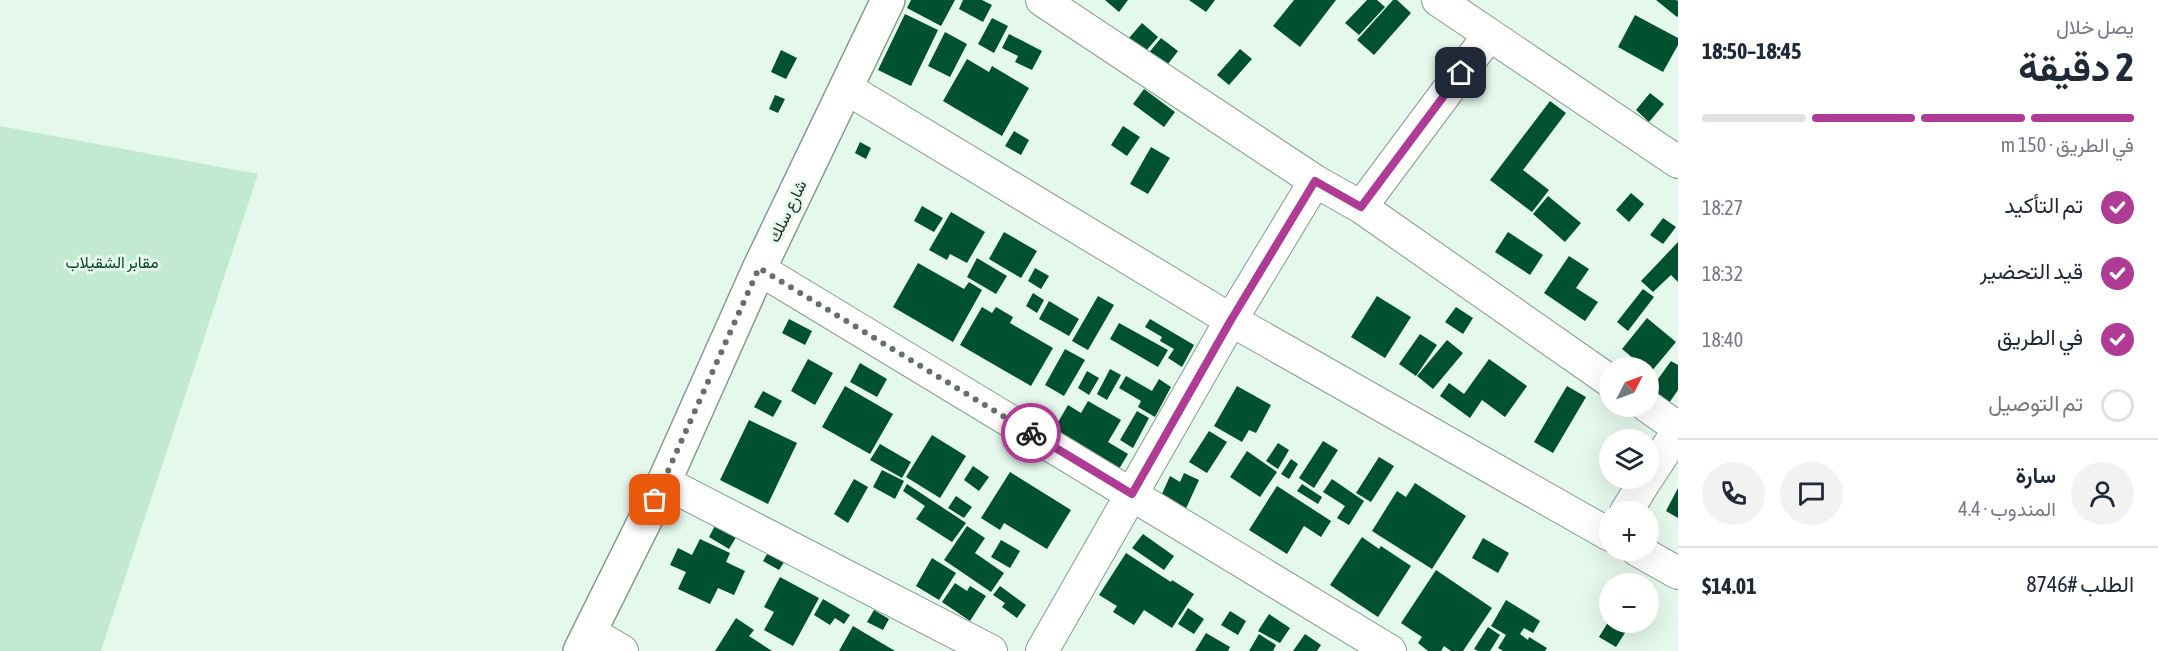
<!DOCTYPE html>
<html lang="ar">
<meta charset="utf-8">
<style>
:root{--surface:#fff;--page:#f2f2f3;--text:#1f2937;--muted:#747a83;--line:#e0e1e3;--accent:#af3b95}
body{margin:0;font-family:"Asap Condensed",Vazirmatn,sans-serif;background:var(--page);color:var(--text);direction:rtl;height:100vh;display:flex;flex-direction:column;font-size:22px;white-space:nowrap}
*{box-sizing:border-box;margin:0}
p{font-size:20px;color:var(--muted)}
.icon{flex:none;width:33px;height:33px;fill:none;stroke:currentColor;stroke-width:2;stroke-linecap:round;stroke-linejoin:round}
.map{position:relative;flex:1;overflow:hidden;direction:ltr}
.panel{display:flex;flex-direction:column;background:var(--surface);width:480px}
.panel>*{flex:none}
.needle{width:39px;rotate:48deg}
.controls{position:absolute;left:1599px;top:357px;display:grid;gap:12px}
.controls a{display:grid;place-items:center;width:60px;height:60px;border-radius:50%;background:var(--surface);box-shadow:0 6px 24px #0002;font-size:30px}
.pin{position:absolute;display:grid;place-items:center;width:51px;height:51px;color:#fff;margin:-26px;border-radius:12px;box-shadow:0 3px 9px #0006}
.courier{position:absolute;display:grid;place-items:center;width:60px;height:60px;margin:-30px;border:4px solid #af3b95;border-radius:50%;background:#fff;color:#222;box-shadow:0 2px 8px #0007}
.summary em{font-style:normal;font-weight:700}
.summary div{display:flex;flex-direction:column-reverse}
.summary{display:flex;align-items:center;justify-content:space-between;height:102px;padding:0 24px}
h1{font-size:39px;font-weight:700;line-height:45px}
.bar{display:grid;grid-template-columns:repeat(4,1fr);gap:9px 6px;align-content:center;height:72px;padding:0 24px}
.bar i{height:8px;border-radius:4px;background:var(--line)}
.bar .on{background:var(--accent)}
.bar p{grid-column:span 4}
.line{display:flex;align-items:center;gap:15px;padding:0 24px;border-top:2px solid var(--line)}
.line div{flex:1}
.round{display:grid;place-items:center;flex:none;width:63px;height:63px;border-radius:32px;background:var(--page)}
ol{padding:0 24px;list-style:none}
li{display:flex;align-items:center;gap:18px;height:66px}
li p{margin-inline-start:auto}
li .icon{padding:6px;border-radius:50%;background:var(--accent);color:#fff;stroke-width:4}
li:last-child{color:var(--muted)}
li i{width:33px;height:33px;border:3px solid var(--line);border-radius:50%}
main{display:flex;flex:1;min-height:0}
.map>svg:first-child{display:block}
.green{fill:#c1ead0}
.building{fill:#00512f}
.lines{fill:none;stroke-linecap:round;stroke-linejoin:round}
.minor-casing{stroke:#889a8f;stroke-width:34}
.tertiary-casing{stroke:#889a8f;stroke-width:36}
.minor{stroke:#fff;stroke-width:32}
.tertiary{stroke:#fff;stroke-width:33}
.done{stroke:#647069;stroke-width:6;stroke-dasharray:0 10.8}
.route{stroke:#af3b95;stroke-width:8}
.labels{text-anchor:middle;dominant-baseline:central;stroke-width:6;stroke-linejoin:round;paint-order:stroke}
.street-label{font-size:16px;fill:#1f2622;stroke:#e5f8ec}
.park-label{font-size:16px;fill:#053f25;stroke:#e5f8ec}
</style>
<main>
<section class="panel">
<div class="summary"><div><h1>2 دقيقة</h1><p>يصل خلال</p></div><em>18:45–18:50</em></div>
<div class="bar"><i class="on"></i><i class="on"></i><i class="on"></i><i></i><p>في الطريق · 150 m</p></div>
<ol>
<li><svg class="icon" aria-label="check" viewBox="0 0 24 24"><path d="M5 12l5 5 9-10"/></svg>تم التأكيد<p>18:27</p></li>
<li><svg class="icon" aria-label="check" viewBox="0 0 24 24"><path d="M5 12l5 5 9-10"/></svg>قيد التحضير<p>18:32</p></li>
<li><svg class="icon" aria-label="check" viewBox="0 0 24 24"><path d="M5 12l5 5 9-10"/></svg>في الطريق<p>18:40</p></li>
<li><i></i>تم التوصيل</li>
</ol>
<div class="line" style="height:108px"><a class="round"><svg class="icon" aria-label="person" viewBox="0 0 24 24"><circle cx="12" cy="8" r="4"/><path d="M4 21q1-7 8-7t8 7"/></svg></a><div><b>سارة</b><p>المندوب · 4.4</p></div><a class="round"><svg class="icon" aria-label="chat" viewBox="0 0 24 24"><path d="M4 5h16v11H9l-5 4z"/></svg></a><a class="round"><svg class="icon" aria-label="phone" viewBox="0 0 24 24"><path d="M5 4h4l2 5-3 2q2 4 5 5l2-3 5 2v4C11 20 4 13 5 4z"/></svg></a></div>
<div class="line" style="height:78px"><div>الطلب #8746</div><b>$14.01</b></div>
</section>
<div class="map">
<svg width="1678" height="651" viewBox="0 0 1678 651">
<rect width="100%" height="100%" fill="#e5f8ec"/>
<path class="green" d="M0,126L258,174L101,651H0Z"/>
<path class="building" d="M911,0H955L941,26L907,8Z
M963,0H982L992,5L983,22L959,9Z
M1105,0H1128L1119,12Z
M1189,0H1215L1206,12Z
M1294,0H1336L1300,47L1273,26Z
M1367,0H1377L1385,7L1359,35L1345,23Z
M1393,0H1397L1411,13L1374,55L1357,40Z
M1656,0H1676L1678,1V16L1677,17Z
M905,14L938,30L911,86L878,70Z
M1635,15L1678,38V45L1663,72L1618,47Z
M992,18L1008,26L994,53L978,44Z
M1142,23L1158,37L1145,52L1129,38Z
M945,32L967,44L950,77L928,66Z
M1009,34L1042,51L1032,70L1015,62L1018,56L1002,48Z
M1161,38L1178,51L1165,68L1147,55Z
M1240,49L1252,59L1229,85L1217,75Z
M781,50L797,58L786,79L771,72Z
M967,59L989,72L992,66L1029,88L1002,136L943,101Z
M1144,89L1175,112L1164,127L1133,104Z
M1650,93L1664,104L1649,122L1636,110Z
M775,95L785,99L778,113L769,109Z
M1550,101L1566,113L1523,170L1549,190L1532,212L1490,180Z
M1123,126L1140,137L1127,156L1111,145Z
M1014,131L1029,140L1021,155L1005,146Z
M860,142L871,148L866,159L855,153Z
M1151,147L1170,158L1148,194L1130,184Z
M1631,193L1644,204L1629,222L1616,210Z
M1548,196L1581,223L1565,242L1533,214Z
M922,206L943,218L934,232L914,221Z
M951,212L985,232L967,263L950,254L947,260L929,250Z
M1663,218L1676,227L1663,244L1650,235Z
M1004,232L1037,251L1021,278L989,259Z
M1508,232L1543,255L1530,275L1495,252Z
M1678,242V282L1671,275L1653,292L1641,281Z
M1569,256L1589,269L1576,288L1598,302L1585,321L1544,293Z
M977,258L1007,276L996,294L967,277Z
M918,263L964,289L969,282L982,290L953,342L893,307Z
M1035,268L1049,276L1041,289L1028,281Z
M1643,289L1654,297L1628,331L1617,322Z
M1033,293L1044,300L1037,313L1026,306Z
M1098,296L1114,305L1088,350L1072,341Z
M1377,296L1411,317L1385,358L1351,337Z
M1049,301L1079,319L1069,336L1039,319Z
M982,307L992,313L996,307L1013,317L1010,323L1053,348L1031,386L960,345Z
M1456,307L1473,318L1463,334L1445,322Z
M1647,318L1676,342L1651,372L1648,368H1645L1622,349Z
M789,319L812,331L805,345L782,333Z
M1150,319L1194,345L1182,367L1168,358L1174,349L1160,341L1162,337L1145,327Z
M1119,323L1168,350L1158,367L1110,339Z
M1420,334L1437,345L1416,376L1399,364Z
M1447,340L1463,353L1433,389L1417,376Z
M1065,349L1085,360L1064,396L1045,385Z
M808,359L833,373L815,405L791,391Z
M1489,359L1527,386L1505,417L1482,400L1470,418L1440,396L1449,383L1464,394Z
M1671,361L1678,365V390L1667,406L1648,393Z
M860,363L887,379L877,397L850,382Z
M1110,369L1121,375L1107,400L1097,394Z
M1087,371L1099,378L1089,395L1078,388Z
M1126,376L1152,391L1159,379L1171,387L1155,417L1138,407L1141,401L1119,388Z
M845,386L893,414L870,454L822,427Z
M1237,386L1271,405L1256,433L1249,430L1242,442L1214,426Z
M1567,386L1586,397L1553,453L1534,442Z
M763,391L782,401L773,417L754,407Z
M1088,401L1121,420L1108,442L1128,454L1119,469L1053,431L1068,405L1081,413Z
M1137,411L1149,418L1133,448L1120,440Z
M749,420L797,443L768,504L720,480Z
M1209,431L1227,442L1207,473L1189,462Z
M932,435L966,456L940,498L906,477Z
M1323,441L1338,450L1314,488L1299,478Z
M1278,443L1289,450L1278,469L1266,461Z
M880,444L911,462L902,478L870,460Z
M1247,451L1277,472L1260,497L1230,477Z
M1379,457L1394,466L1371,502L1356,493Z
M1291,459L1298,464L1289,479L1281,474Z
M973,466L989,477L979,491L964,480Z
M882,470L904,481L895,499L873,487Z
M1010,472L1071,510L1047,549L1004,523L1000,530L981,518Z
M1184,473L1199,480L1183,515L1158,503L1170,476L1180,482Z
M854,479L868,487L848,523L834,514Z
M1332,479L1364,501L1349,525L1337,518L1345,506L1323,492Z
M1415,483L1466,516L1432,569L1372,531L1397,491L1406,497Z
M907,484L966,523L952,542L916,519L925,506L903,491Z
M1302,484L1322,497L1318,504L1297,491Z
M1277,486L1331,521L1321,537L1304,526L1287,554L1249,530Z
M1678,488V518L1666,511Z
M956,496L972,507L964,518L948,508Z
M717,522L738,534L729,549L709,537Z
M967,526L985,538L975,553L1004,573L991,592L944,560Z
M1143,534L1174,556L1164,570L1132,548Z
M1362,537L1379,549L1381,546L1411,566L1378,617L1330,585Z
M1483,538L1509,553L1498,573L1472,558Z
M700,539L730,553L726,562L745,571L734,595L718,588L710,604L678,589L686,572L670,565L678,548L692,555Z
M1001,540L1020,551L1010,568L991,557Z
M770,549L786,559L779,570L763,561Z
M1126,553L1171,582L1172,580L1194,594L1172,628L1144,610L1134,625L1113,612L1117,606L1099,595Z
M932,558L956,573L939,600L916,586Z
M1436,570L1492,608L1463,651H1451L1444,646L1441,651H1428L1418,643L1422,637L1401,623Z
M780,577L819,598L793,646L764,630L774,612L764,607Z
M955,583L967,591L970,586L986,596L970,621L942,602Z
M1000,586L1026,605L1017,618L1002,607L1005,603L993,595Z
M823,599L850,615L844,624L835,618L830,625L814,615Z
M1506,600L1540,621L1533,633L1524,628L1520,634L1528,640L1529,637L1547,648L1545,651H1503L1498,648L1506,635L1491,626Z
M1188,608L1204,619L1194,634L1178,624Z
M874,610L889,619L883,630L867,622Z
M1230,611L1246,621L1238,635L1221,625Z
M1269,614L1290,628L1280,643L1258,631Z
M736,618L754,630L749,636L772,651H715Z
M1610,619V622H1619L1628,628L1616,647L1599,637Z
M853,626L895,651H839Z
M1488,627L1500,635L1490,651H1478L1474,649Z
M1206,633L1230,647L1228,651H1195Z
M1259,634L1276,645L1273,651H1249Z
M1305,634L1321,645L1317,651H1293Z"/>
<g class="lines">
<g class="minor-casing">
<path id="minor" d="M1042,0L1315,181L1361,207L1610,381
M1438,0L1678,162
M846,88L1231,320L1610,535
M1361,207L1489,35
M759,269L1390,651
M1647,406L1678,428
M1648,477L1678,431
M664,482L991,651
M1626,512L1647,478
M1637,550L1678,573
M590,632L622,651
M1042,651L1231,320L1315,181"/>
</g>
<g class="tertiary-casing">
<path id="tertiary" d="M580,651L664,482L759,269L888,0"/>
</g>
<use href="#minor" class="minor"/>
<use href="#tertiary" class="tertiary"/>
</g>
<g class="lines">
<path class="done" d="M655,500L759,268L1031,433"/>
<path class="route" d="M1031,433L1132,494L1231,320L1315,181L1361,207L1461,73"/>
</g>
<g class="labels">
<g class="street-label">
<text transform="translate(787 211) rotate(-64)">شارع سلك</text>
</g>
<g class="park-label">
<text x="112" y="262">مقابر الشقيلاب</text>
</g>
</g>
</svg>
<div class="controls">
<a><svg class="needle" viewBox="-14 -14 28 28"><path d="M0-13l5 13h-10z" fill="#e53935"/><path d="M0 13l5-13h-10z" fill="#747a83"/></svg></a>
<a><svg class="icon" aria-label="layers" viewBox="0 0 24 24"><path d="M12 4l9 5-9 5-9-5zM3 14l9 5 9-5"/></svg></a>
<a>+</a>
<a>−</a>
</div>
<div class="pin" style="left:655px;top:500px;background:#ea580c"><svg class="icon" aria-label="bag" viewBox="0 0 24 24"><path d="M5 8h14l-1 12H6zM9 8a3 3 0 0 1 6 0"/></svg></div>
<div class="pin" style="left:1461px;top:73px;background:#1f2937"><svg class="icon" aria-label="home" viewBox="0 0 24 24"><path d="M3 11l9-7 9 7M6 9v11h12V9"/></svg></div>
<div class="courier" style="left:1031px;top:433px"><svg class="icon" aria-label="bike" viewBox="0 0 24 24"><circle cx="6" cy="16" r="4"/><circle cx="18" cy="16" r="4"/><path d="M6 16l4-8h5l3 8M10 8l3 8H6M13 5h3"/></svg></div>
</div>
</main>
